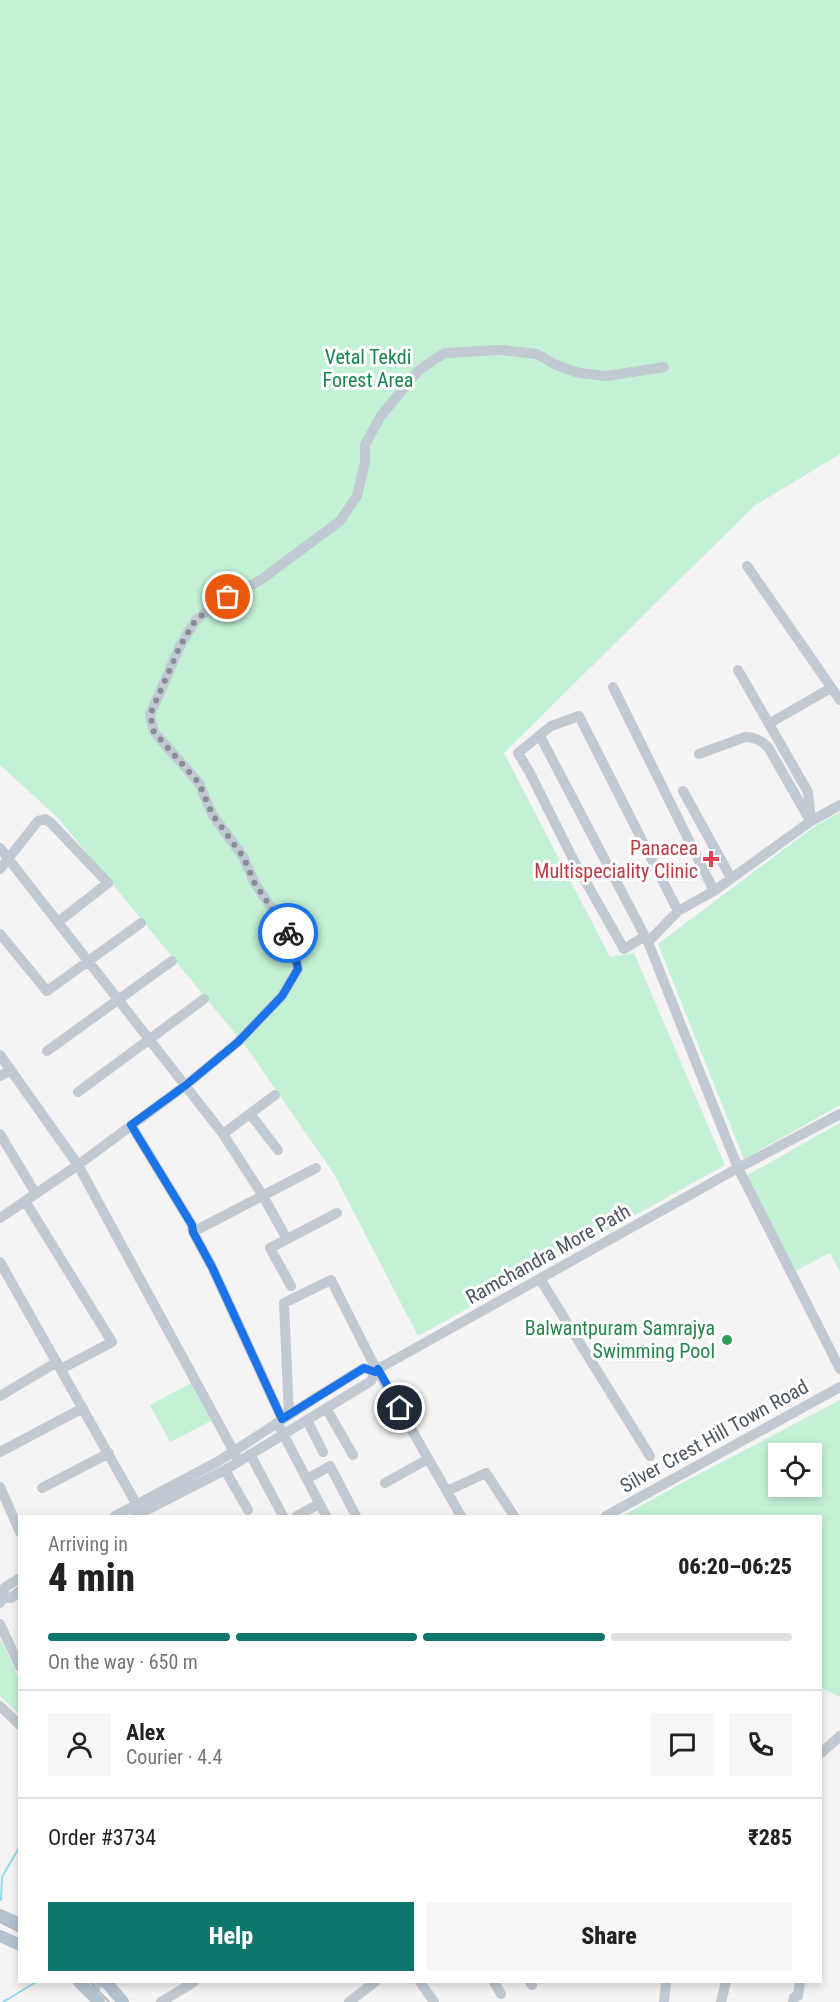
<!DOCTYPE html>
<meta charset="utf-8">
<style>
:root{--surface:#fff;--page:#f6f6f6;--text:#222;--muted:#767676;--line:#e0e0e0;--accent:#0f766e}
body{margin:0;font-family:"Roboto Condensed",sans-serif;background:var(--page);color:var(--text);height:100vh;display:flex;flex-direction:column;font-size:22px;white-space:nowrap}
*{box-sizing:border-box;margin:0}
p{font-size:20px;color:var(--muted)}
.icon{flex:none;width:33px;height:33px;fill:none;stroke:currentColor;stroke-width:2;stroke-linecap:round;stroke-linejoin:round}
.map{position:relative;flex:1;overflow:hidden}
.side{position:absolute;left:18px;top:1515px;width:804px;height:468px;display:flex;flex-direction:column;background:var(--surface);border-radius:0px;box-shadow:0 3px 9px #0003}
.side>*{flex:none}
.buttons{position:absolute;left:768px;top:1443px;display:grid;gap:12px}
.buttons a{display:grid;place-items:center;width:54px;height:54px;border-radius:0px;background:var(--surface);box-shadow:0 3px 9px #0003;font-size:30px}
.pin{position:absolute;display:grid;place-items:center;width:51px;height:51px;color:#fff;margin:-26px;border:3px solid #fff;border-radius:50%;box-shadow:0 2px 6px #0007}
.courier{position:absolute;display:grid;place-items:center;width:60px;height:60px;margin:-30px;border:4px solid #1a73e8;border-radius:50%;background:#fff;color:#222;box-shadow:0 2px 8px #0007}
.summary em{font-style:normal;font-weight:800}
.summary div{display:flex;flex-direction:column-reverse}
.summary{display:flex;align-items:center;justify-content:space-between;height:102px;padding:0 30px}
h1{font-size:39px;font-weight:800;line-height:45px}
.bar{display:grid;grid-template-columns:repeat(4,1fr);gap:9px 6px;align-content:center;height:72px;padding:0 30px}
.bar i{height:8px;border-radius:4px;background:var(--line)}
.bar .current{background:var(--accent)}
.bar p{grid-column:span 4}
.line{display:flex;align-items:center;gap:15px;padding:0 30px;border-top:2px solid var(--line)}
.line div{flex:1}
.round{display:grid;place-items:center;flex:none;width:63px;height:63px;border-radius:0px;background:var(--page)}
.button{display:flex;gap:12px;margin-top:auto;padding:12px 30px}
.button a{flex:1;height:69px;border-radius:0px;background:var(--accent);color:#fff;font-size:24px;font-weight:800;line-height:69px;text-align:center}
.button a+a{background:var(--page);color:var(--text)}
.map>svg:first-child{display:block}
.green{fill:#c3f1d5;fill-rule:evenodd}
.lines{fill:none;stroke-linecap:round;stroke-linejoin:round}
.stream{stroke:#90daee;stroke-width:2}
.minor{stroke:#c1cad2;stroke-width:10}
.major{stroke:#b3c2d1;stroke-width:12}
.rail{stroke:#b5b8bd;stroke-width:2}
.done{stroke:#868d94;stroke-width:6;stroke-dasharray:0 10.8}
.route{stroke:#1a73e8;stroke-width:8}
.health-dot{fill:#e0444e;stroke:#fff;stroke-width:2}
.leisure-dot{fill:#2e9e5b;stroke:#fff;stroke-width:2}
.labels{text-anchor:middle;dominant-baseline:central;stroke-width:6;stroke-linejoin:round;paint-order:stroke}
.park-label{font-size:20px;fill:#17864f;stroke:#fff}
.health-label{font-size:20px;fill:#be3a42;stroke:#fff;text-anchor:end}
.street-label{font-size:20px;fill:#4a5661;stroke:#fff}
.leisure-label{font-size:20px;fill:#27864d;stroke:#fff;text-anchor:end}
</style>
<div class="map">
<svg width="840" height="2002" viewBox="0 0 840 2002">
<rect width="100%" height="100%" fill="#f5f3f3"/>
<path class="green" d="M0,0H840V454L754,506L504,753L610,957L634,953L725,1165L418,1336L334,1174L247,1048L58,818L0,765Z
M840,812V1105L744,1159L658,944L815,826Z
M840,1123V1272L830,1253L793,1272L746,1176Z
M191,1383L211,1421L170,1442L150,1405Z
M840,1400V1697L821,1688L820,1516H622L682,1483ZM778,1454H812V1486H778Z
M0,1638L19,1678V1714L0,1696Z"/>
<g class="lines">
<path class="stream" d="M1,1900L2,1877L20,1846
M3,2002L36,1982"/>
<path class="minor" d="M747,566L840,700
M738,670L808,792L811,821
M613,687L714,891
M770,723L831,688
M540,736L648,942
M699,754L745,737C754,737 761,740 768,747L808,817
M683,791L731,878
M840,805L811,821L714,891L678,911L648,942L738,1168L840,1369
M0,848L223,1134L263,1196L287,1239
M0,869L38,821L45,819L51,823L108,883L58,922
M0,934L47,991L141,923
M645,936L624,949L574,861L530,773L518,753L551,726L579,716L678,911
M47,1051L172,961
M0,1055L78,1165L239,1461
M0,1076L11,1070
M78,1092L204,999
M250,1114L278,1150
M131,1125L192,1225L193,1232L316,1168
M0,1134L36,1194
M223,1134L275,1095
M25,1201L112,1342L61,1369
M0,1218L78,1165L186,1085L238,1042L282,996L298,969L291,937L254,882L244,858L212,814L199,783L154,732L150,715L180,646L195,621L212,607L262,579L340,521L357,496L365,462V445L380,417L417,372L432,361L445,353L501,350L537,354L556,365L579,373L607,376L664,367
M193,1232L212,1267L282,1419
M0,1262L137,1505L141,1509
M540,1279L650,1456
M291,1286L270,1248L337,1213
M0,1396L57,1362
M326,1408L353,1455
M289,1415L284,1303L331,1280L371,1359L461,1516
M307,1420L323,1452
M280,1428L326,1516
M0,1452L83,1408
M250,1454L283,1516
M225,1470L248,1510
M307,1479L330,1466L356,1516
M385,1483L428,1459
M0,1487L20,1532
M42,1488L109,1453
M447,1491L486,1473L514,1516
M115,1516L219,1461L320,1395L364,1368L375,1372
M135,1516L225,1470L371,1381L375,1372L378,1369L738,1168L840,1114
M297,1516L319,1504
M606,1516L840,1387
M3,1598H11L20,1591
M0,1603L3,1598L5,1587L20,1578
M0,1624L20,1667
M0,1706L20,1725
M820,1754L840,1736
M420,1982L434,2002
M494,1982L501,1994
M530,1982L532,1985
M91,1992L100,1982
M161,2002L194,1982
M349,2002L375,1982
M664,2002L666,1982
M721,2002L726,1982
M793,2002L794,1997L798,1996L800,1982"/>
<path class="major" d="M0,1915L20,1924
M0,1936L20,1945
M79,1982L99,2002
M106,1982L123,2002"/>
<path class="rail" d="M0,1922L20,1932
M90,1982L109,2002"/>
</g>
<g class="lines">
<path class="done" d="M228,597L212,607L195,621L180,646L150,715L154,732L199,783L212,814L244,858L254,882L288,933"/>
<path class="route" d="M288,933L291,937L298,969L282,996L238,1042L186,1085L131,1125L192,1225L193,1232L212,1267L282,1419L364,1368L375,1372L378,1369L400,1408"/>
</g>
<path class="health-dot" d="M708 850h6v6h6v6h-6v6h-6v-6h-6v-6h6z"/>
<circle class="leisure-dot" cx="727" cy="1340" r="6"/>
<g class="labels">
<g class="park-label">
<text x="368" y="357">Vetal Tekdi<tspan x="368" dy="23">Forest Area</tspan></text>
</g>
<g class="health-label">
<text x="698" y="848">Panacea<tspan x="698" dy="23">Multispeciality Clinic</tspan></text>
</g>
<g class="street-label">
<text transform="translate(548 1254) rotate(-29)">Ramchandra More Path</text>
<text transform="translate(714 1436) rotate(-29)">Silver Crest Hill Town Road</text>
</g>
<g class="leisure-label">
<text x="715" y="1328">Balwantpuram Samrajya<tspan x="715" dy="23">Swimming Pool</tspan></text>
</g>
</g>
</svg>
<div class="buttons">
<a><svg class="icon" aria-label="locate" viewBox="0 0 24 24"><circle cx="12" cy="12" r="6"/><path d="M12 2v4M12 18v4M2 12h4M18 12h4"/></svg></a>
</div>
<div class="pin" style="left:228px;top:597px;background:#ea580c"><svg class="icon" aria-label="bag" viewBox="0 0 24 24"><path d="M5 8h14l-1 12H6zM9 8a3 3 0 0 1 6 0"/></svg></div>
<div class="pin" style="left:400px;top:1408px;background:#1f2937"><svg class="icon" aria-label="home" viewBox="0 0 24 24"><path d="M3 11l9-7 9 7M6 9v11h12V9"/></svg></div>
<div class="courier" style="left:288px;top:933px"><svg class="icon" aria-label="bike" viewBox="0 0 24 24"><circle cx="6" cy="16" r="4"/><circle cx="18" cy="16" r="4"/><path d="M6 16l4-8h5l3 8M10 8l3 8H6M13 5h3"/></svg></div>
<section class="side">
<div class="summary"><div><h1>4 min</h1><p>Arriving in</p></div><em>06:20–06:25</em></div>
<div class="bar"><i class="current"></i><i class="current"></i><i class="current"></i><i></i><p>On the way · 650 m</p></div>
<div class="line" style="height:108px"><a class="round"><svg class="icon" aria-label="person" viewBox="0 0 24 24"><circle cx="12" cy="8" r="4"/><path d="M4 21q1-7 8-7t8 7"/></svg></a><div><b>Alex</b><p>Courier · 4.4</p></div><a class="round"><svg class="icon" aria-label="chat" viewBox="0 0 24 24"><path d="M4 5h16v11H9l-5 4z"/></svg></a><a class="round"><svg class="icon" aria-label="phone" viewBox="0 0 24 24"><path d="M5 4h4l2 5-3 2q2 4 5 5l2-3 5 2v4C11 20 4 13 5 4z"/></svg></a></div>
<div class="line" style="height:78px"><div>Order #3734</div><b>₹285</b></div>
<div class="button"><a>Help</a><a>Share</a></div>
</section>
</div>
